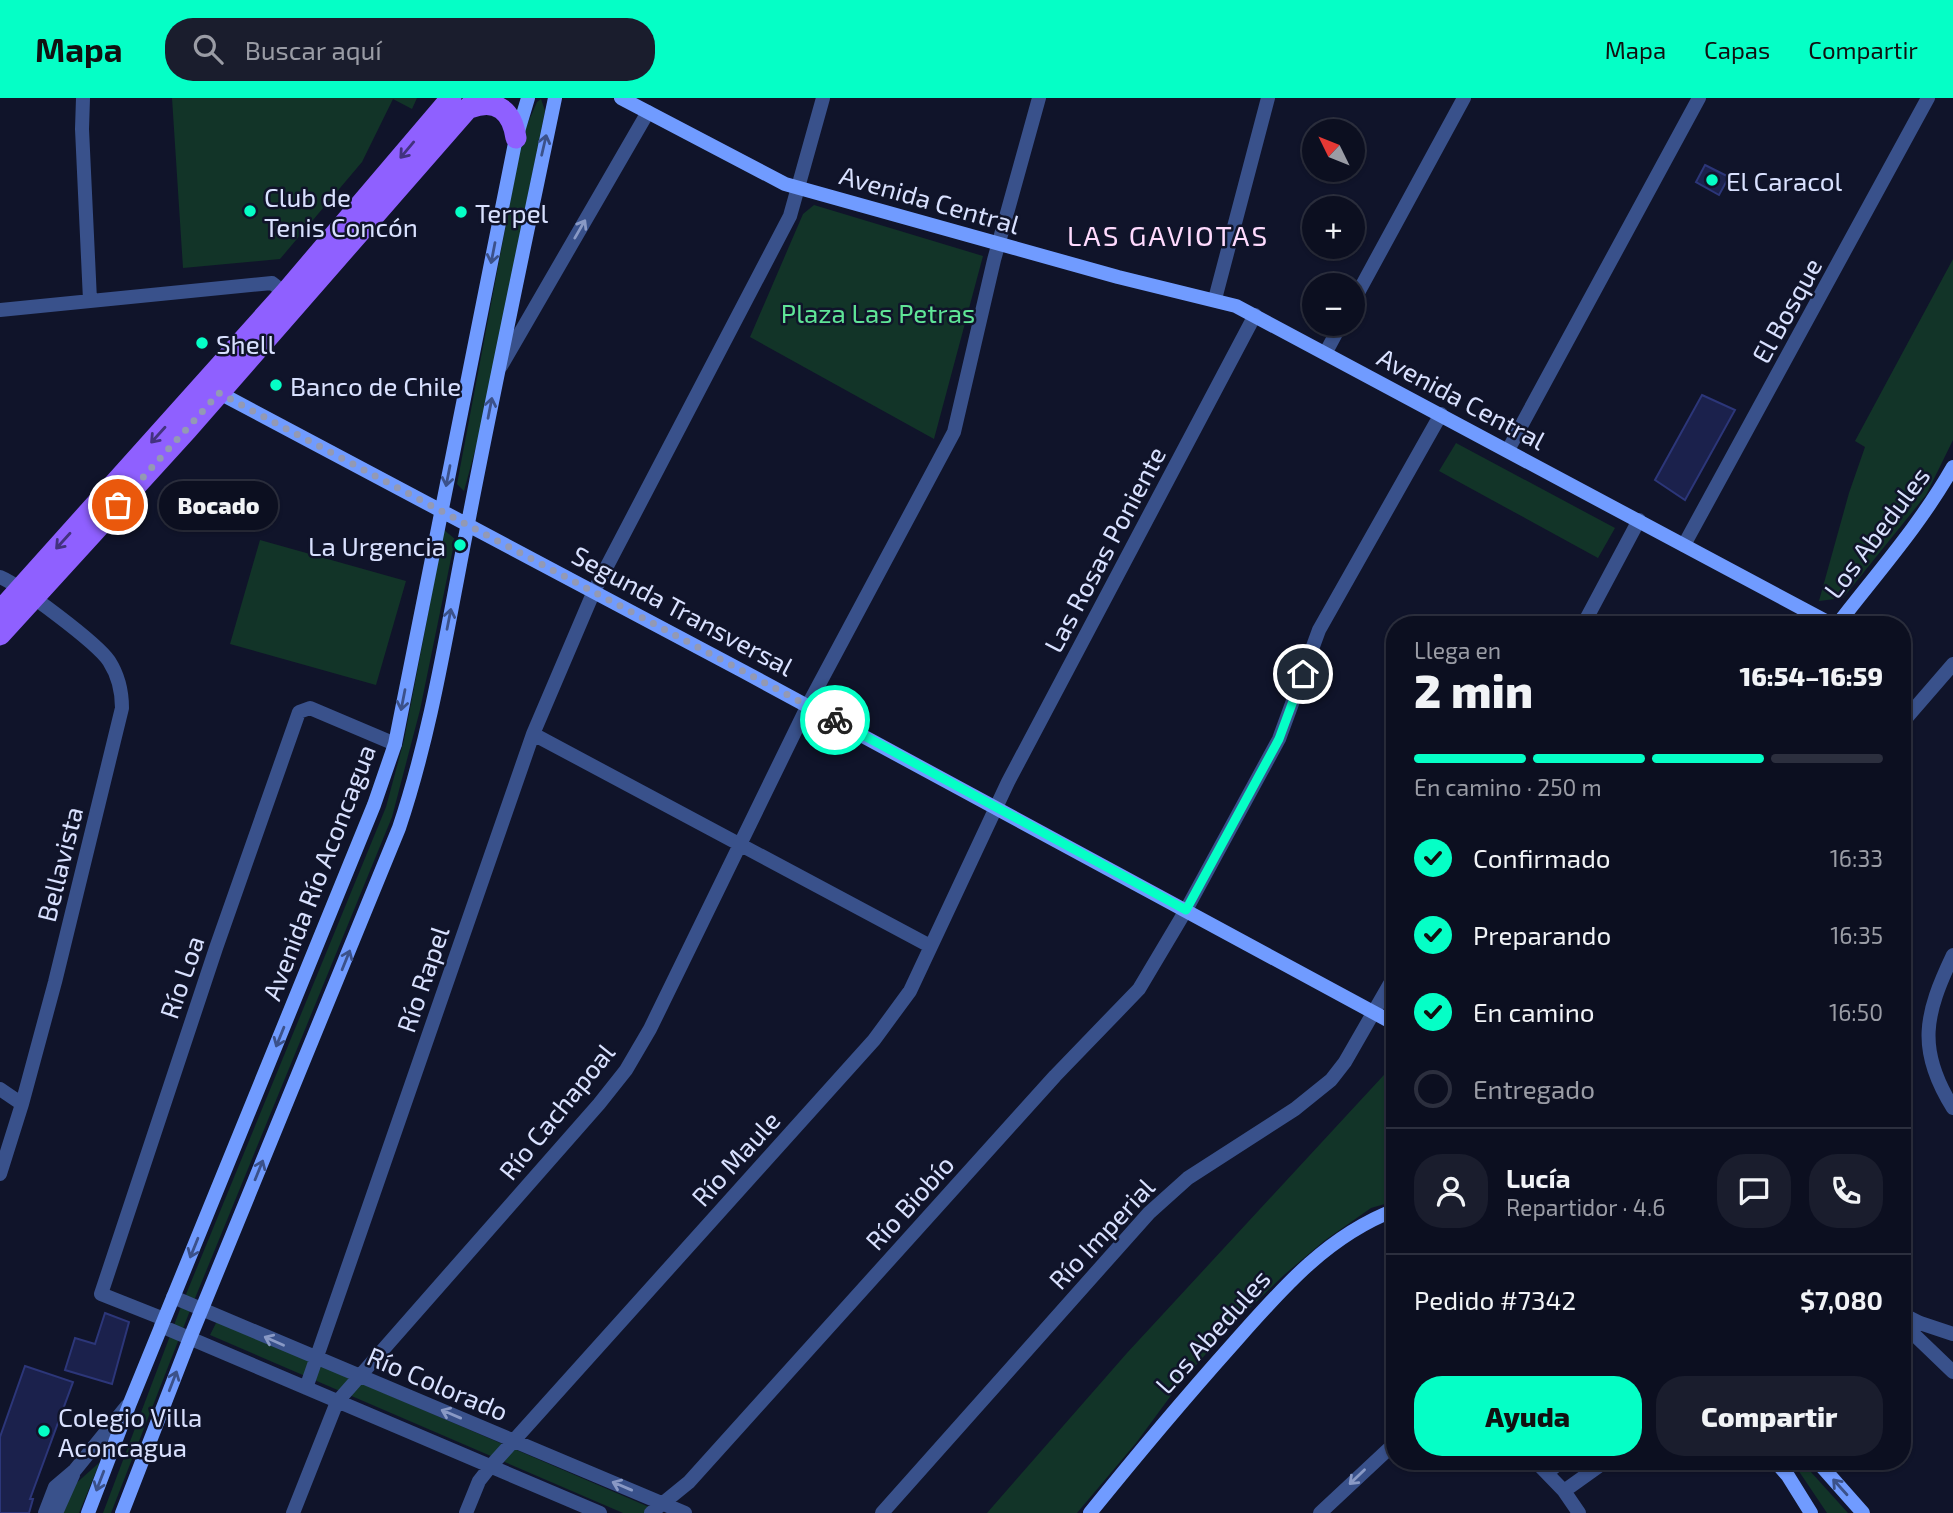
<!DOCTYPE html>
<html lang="es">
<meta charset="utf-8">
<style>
:root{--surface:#0c0f20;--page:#1a1d2d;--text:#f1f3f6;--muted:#9a9ca5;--line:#2c2f3e;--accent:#05ffc6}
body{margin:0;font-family:"Exo 2",sans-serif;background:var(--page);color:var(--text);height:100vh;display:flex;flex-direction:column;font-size:26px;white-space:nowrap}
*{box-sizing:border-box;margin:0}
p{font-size:23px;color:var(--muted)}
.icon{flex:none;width:38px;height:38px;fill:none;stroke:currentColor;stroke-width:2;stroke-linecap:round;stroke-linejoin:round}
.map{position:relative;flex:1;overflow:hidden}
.details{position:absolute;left:1386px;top:518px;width:525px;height:854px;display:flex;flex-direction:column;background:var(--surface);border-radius:28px;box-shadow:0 2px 5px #0004,0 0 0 2px var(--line)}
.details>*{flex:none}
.needle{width:46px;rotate:313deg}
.fabs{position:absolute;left:1302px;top:21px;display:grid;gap:14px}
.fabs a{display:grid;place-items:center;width:63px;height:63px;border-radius:50%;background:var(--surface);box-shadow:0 2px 5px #0004,0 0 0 2px var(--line);font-size:35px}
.pin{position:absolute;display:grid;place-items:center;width:60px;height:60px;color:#fff;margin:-30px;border:4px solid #fff;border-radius:50%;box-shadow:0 2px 7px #0007}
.courier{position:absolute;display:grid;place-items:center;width:70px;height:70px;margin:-35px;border:5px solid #05ffc6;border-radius:50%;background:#fff;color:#222;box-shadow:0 2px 9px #0007}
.bubble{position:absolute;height:49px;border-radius:24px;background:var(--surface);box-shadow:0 2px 5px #0004,0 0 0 2px var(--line);font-size:23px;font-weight:800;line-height:49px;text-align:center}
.headline em{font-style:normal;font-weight:800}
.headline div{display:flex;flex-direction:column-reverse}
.headline{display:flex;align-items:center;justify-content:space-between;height:119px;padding:0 28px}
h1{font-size:46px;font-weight:800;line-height:52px}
.bar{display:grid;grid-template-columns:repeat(4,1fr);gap:10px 7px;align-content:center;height:84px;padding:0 28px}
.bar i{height:9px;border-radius:5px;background:var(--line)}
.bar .selected{background:var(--accent)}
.bar p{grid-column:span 4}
.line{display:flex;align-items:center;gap:18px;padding:0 28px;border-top:2px solid var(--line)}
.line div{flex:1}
.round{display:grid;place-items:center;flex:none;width:74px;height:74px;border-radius:28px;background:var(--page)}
ol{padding:0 28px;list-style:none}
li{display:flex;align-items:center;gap:21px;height:77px}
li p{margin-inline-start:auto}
li .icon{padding:7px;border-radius:50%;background:var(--accent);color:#111;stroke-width:4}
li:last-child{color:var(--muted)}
li i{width:38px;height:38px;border:4px solid var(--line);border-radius:50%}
.action{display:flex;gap:14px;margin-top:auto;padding:14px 28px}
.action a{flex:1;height:80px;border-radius:28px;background:var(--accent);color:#111;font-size:28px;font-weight:800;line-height:80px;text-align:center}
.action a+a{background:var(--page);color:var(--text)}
header{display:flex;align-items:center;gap:42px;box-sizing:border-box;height:98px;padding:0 35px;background:var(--accent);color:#111}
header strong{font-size:33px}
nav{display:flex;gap:38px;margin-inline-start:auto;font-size:24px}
.search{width:490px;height:63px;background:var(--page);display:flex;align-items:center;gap:18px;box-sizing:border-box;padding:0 24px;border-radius:28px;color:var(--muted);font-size:26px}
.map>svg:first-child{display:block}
.green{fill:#123428}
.building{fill:#1b214c;stroke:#2c3679;stroke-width:2}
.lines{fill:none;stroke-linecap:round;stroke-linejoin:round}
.street{stroke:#39518b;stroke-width:14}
.secondary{stroke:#709bff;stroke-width:14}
.primary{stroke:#8f60ff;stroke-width:21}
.oneway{stroke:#3b518a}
.oneway2{stroke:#43327f}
.oneway3{stroke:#8999c5}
.done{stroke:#9399b4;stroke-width:7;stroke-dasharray:0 12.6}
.route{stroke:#05ffc6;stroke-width:9}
.poi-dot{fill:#05ffc6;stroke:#10142a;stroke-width:2.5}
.labels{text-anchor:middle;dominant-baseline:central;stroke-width:5;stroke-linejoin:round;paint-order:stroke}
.poi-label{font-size:26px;fill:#d9e1ff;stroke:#10142a;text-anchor:start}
.street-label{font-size:26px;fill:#d9e1ff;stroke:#10142a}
.park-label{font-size:26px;fill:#5fe597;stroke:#10142a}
.neighbourhood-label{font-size:28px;letter-spacing:2px;fill:#ffdbfe;stroke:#10142a}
</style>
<header>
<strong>Mapa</strong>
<div class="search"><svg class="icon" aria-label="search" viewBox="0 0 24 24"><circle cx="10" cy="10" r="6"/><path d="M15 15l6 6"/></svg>Buscar aquí</div>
<nav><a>Mapa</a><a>Capas</a><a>Compartir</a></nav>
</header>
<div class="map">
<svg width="1953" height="1415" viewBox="0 0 1953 1415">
<rect width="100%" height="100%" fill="#10142a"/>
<path class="green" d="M172,0H417L412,11L393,1L362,64L280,161L183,170Z
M541,1L545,13L480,334L464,393L457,386L523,36L537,4Z
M814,107L983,158L934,341L750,239L803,116Z
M1953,161V342L1926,397L1843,500L1819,503L1849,395L1865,349L1855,343Z
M1456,345L1615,430L1598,460L1439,373Z
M444,432L455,441L420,612L392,719L191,1210L111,1415H103L182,1206L386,709L404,642Z
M260,442L406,483L376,587L230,546Z
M1395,965V1103L1371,1110L1324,1143L1284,1177L1225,1234L1178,1288L1136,1345L1077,1415H987L1127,1255Z
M217,1223L663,1415H623L210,1237Z
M1792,1363H1801L1848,1415H1827Z
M100,1364L79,1415H62L73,1388Z"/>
<path class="building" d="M1705,67L1729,79L1719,97L1696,84Z
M1702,297L1735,312L1685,402L1655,382Z
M105,1215L129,1224L112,1286L65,1272L75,1240L95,1246Z
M25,1268L73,1284L30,1401H33L29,1415H0V1339Z"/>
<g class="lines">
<path class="street" d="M83,0L82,31L90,202
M1215,201L1268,0
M1353,204L1464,0
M0,212L272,185L290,199
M1326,254L1341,226
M501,268L648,14
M1508,352L1699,0
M1684,447L1928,0
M0,479C21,488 97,545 109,563C118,577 122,593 122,610L55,884L22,1006L0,1076
M1583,527L1639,422
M1902,625L1953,566
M533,636L930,848
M1953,857C1925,916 1916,951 1953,1010
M0,991L22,1006
M173,1199L685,1415
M1902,1216L1920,1225L1953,1236
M164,1221L101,1196L216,850L299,614L310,610L395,646
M1902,1225L1953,1274
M161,1228L600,1415
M306,1290L533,636L594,493L790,118L823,0
M1535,1363L1564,1393L1579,1415
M1548,1374L1562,1363
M1564,1393L1606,1363
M45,1415L55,1389L75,1372L127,1308
M56,1415L73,1377
M293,1415L337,1304L599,1006L626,972L650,931L808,607L954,334L994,162L1039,0
M466,1415L479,1383L490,1369L874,942L910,893L1008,684L1255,217
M651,1415L689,1384L1055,978L1139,891L1186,812L1279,641L1319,532L1441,316
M882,1415L1149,1115L1188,1080L1295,1011L1331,982L1345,964L1395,877
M1320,1415L1395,1345"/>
<path class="secondary" d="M621,0L785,86L1118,179L1236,208L1833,527
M212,291C608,500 1002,711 1395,926
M1837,527C1877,475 1920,427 1953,369
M1775,1363L1788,1378L1811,1415
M1817,1363L1863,1415
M88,1415L130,1305L374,707L395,646L516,40L528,0
M122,1415L190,1240L399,730C433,629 448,524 469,420C496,280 526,140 555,0
M1090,1415C1136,1358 1183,1302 1232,1247C1279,1194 1326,1138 1395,1112"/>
<path class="primary" d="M470,10C497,0 512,13 516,40
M0,513L285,195L451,0
M0,537L187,332L477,0"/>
</g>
<defs><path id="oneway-shaft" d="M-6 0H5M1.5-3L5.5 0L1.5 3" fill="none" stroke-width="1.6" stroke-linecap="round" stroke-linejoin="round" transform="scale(1.75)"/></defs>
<g class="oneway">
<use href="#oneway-shaft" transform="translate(544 47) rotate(-77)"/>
<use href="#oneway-shaft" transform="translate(493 155) rotate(101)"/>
<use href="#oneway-shaft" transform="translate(490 310) rotate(-79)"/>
<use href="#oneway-shaft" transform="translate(448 378) rotate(101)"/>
<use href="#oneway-shaft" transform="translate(449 521) rotate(-79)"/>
<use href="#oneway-shaft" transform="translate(403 602) rotate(101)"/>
<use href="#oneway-shaft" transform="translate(346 862) rotate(-68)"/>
<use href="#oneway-shaft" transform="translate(280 939) rotate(112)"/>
<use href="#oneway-shaft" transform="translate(259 1072) rotate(-68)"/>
<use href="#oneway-shaft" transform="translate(194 1150) rotate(112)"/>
<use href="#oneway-shaft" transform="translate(173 1283) rotate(-69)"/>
<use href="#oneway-shaft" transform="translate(100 1383) rotate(111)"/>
<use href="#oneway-shaft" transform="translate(1840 1389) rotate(-132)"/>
</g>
<g class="oneway2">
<use href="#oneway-shaft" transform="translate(407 52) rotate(130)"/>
<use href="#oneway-shaft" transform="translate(158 337) rotate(132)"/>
<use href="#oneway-shaft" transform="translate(63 443) rotate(132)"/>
</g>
<g class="oneway3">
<use href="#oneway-shaft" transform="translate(580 131) rotate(-60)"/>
<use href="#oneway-shaft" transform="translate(274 1243) rotate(-156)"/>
<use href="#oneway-shaft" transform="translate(451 1316) rotate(-157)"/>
<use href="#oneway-shaft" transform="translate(1357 1379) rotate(136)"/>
<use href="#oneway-shaft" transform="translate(622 1388) rotate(-157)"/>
</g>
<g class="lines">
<path class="done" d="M118,407L219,295L835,622"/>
<path class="route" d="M835,622L1186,812L1279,641L1303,576"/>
</g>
<g class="poi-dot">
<circle cx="1712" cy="82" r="7"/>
<circle cx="250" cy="113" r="7"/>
<circle cx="461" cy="114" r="7"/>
<circle cx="202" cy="245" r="7"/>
<circle cx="276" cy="287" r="7"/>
<circle cx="460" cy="447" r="7"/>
<circle cx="44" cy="1333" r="7"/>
</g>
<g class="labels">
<g class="poi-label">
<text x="1726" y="82">El Caracol</text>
<text x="264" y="98">Club de<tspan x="264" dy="30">Tenis Concón</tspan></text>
<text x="475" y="114">Terpel</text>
<text x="216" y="245">Shell</text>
<text x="290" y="287">Banco de Chile</text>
<text x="446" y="447" text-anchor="end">La Urgencia</text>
<text x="58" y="1318">Colegio Villa<tspan x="58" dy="30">Aconcagua</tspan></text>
</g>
<g class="street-label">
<text transform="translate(930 101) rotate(16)">Avenida Central</text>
<text transform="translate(1786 212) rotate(-61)">El Bosque</text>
<text transform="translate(1462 300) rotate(28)">Avenida Central</text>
<text transform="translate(1876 434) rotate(-53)">Los Abedules</text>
<text transform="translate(1104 451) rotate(-62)">Las Rosas Poniente</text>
<text transform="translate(683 512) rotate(28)">Segunda Transversal</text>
<text transform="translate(59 766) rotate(-76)">Bellavista</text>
<text transform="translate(318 774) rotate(-69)">Avenida Río Aconcagua</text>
<text transform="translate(181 879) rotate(-71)">Río Loa</text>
<text transform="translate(422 881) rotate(-71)">Río Rapel</text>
<text transform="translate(556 1013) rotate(-51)">Río Cachapoal</text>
<text transform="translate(735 1060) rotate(-48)">Río Maule</text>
<text transform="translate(909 1104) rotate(-48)">Río Biobío</text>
<text transform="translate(1101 1135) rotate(-47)">Río Imperial</text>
<text transform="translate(1212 1233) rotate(-48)">Los Abedules</text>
<text transform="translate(438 1285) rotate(23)">Río Colorado</text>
</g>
<g class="park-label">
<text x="878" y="214">Plaza Las Petras</text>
</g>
<g class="neighbourhood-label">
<text x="1168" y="137">LAS GAVIOTAS</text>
</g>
</g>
</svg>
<div class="fabs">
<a><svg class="needle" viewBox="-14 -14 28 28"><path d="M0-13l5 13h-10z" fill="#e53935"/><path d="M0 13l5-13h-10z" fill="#9a9ca5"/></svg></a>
<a>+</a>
<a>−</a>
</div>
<div class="pin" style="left:118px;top:407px;background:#ea580c"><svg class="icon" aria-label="bag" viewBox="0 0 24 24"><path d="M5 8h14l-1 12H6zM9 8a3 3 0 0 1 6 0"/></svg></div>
<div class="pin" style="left:1303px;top:576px;background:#1f2937"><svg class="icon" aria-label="home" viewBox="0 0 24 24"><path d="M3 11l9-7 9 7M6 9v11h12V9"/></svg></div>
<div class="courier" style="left:835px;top:622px"><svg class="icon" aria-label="bike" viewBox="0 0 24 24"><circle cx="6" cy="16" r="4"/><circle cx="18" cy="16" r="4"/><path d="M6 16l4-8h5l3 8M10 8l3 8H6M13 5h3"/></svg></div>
<div class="bubble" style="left:159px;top:383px;width:119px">Bocado</div>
<section class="details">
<div class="headline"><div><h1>2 min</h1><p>Llega en</p></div><em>16:54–16:59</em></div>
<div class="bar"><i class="selected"></i><i class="selected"></i><i class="selected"></i><i></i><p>En camino · 250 m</p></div>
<ol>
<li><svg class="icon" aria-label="check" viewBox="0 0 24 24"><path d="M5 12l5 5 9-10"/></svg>Confirmado<p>16:33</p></li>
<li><svg class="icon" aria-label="check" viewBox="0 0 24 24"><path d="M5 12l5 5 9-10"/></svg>Preparando<p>16:35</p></li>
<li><svg class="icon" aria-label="check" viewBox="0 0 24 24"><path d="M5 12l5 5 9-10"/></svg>En camino<p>16:50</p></li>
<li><i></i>Entregado</li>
</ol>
<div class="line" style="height:126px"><a class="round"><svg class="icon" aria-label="person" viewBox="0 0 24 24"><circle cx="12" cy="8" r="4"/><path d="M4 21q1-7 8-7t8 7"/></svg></a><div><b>Lucía</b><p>Repartidor · 4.6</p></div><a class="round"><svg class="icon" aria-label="chat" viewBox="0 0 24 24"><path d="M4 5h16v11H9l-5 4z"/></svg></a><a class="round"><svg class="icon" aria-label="phone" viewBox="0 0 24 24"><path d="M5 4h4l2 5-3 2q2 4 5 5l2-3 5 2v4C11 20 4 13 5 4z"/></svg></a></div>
<div class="line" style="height:91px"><div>Pedido #7342</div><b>$7,080</b></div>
<div class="action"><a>Ayuda</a><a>Compartir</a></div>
</section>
</div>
